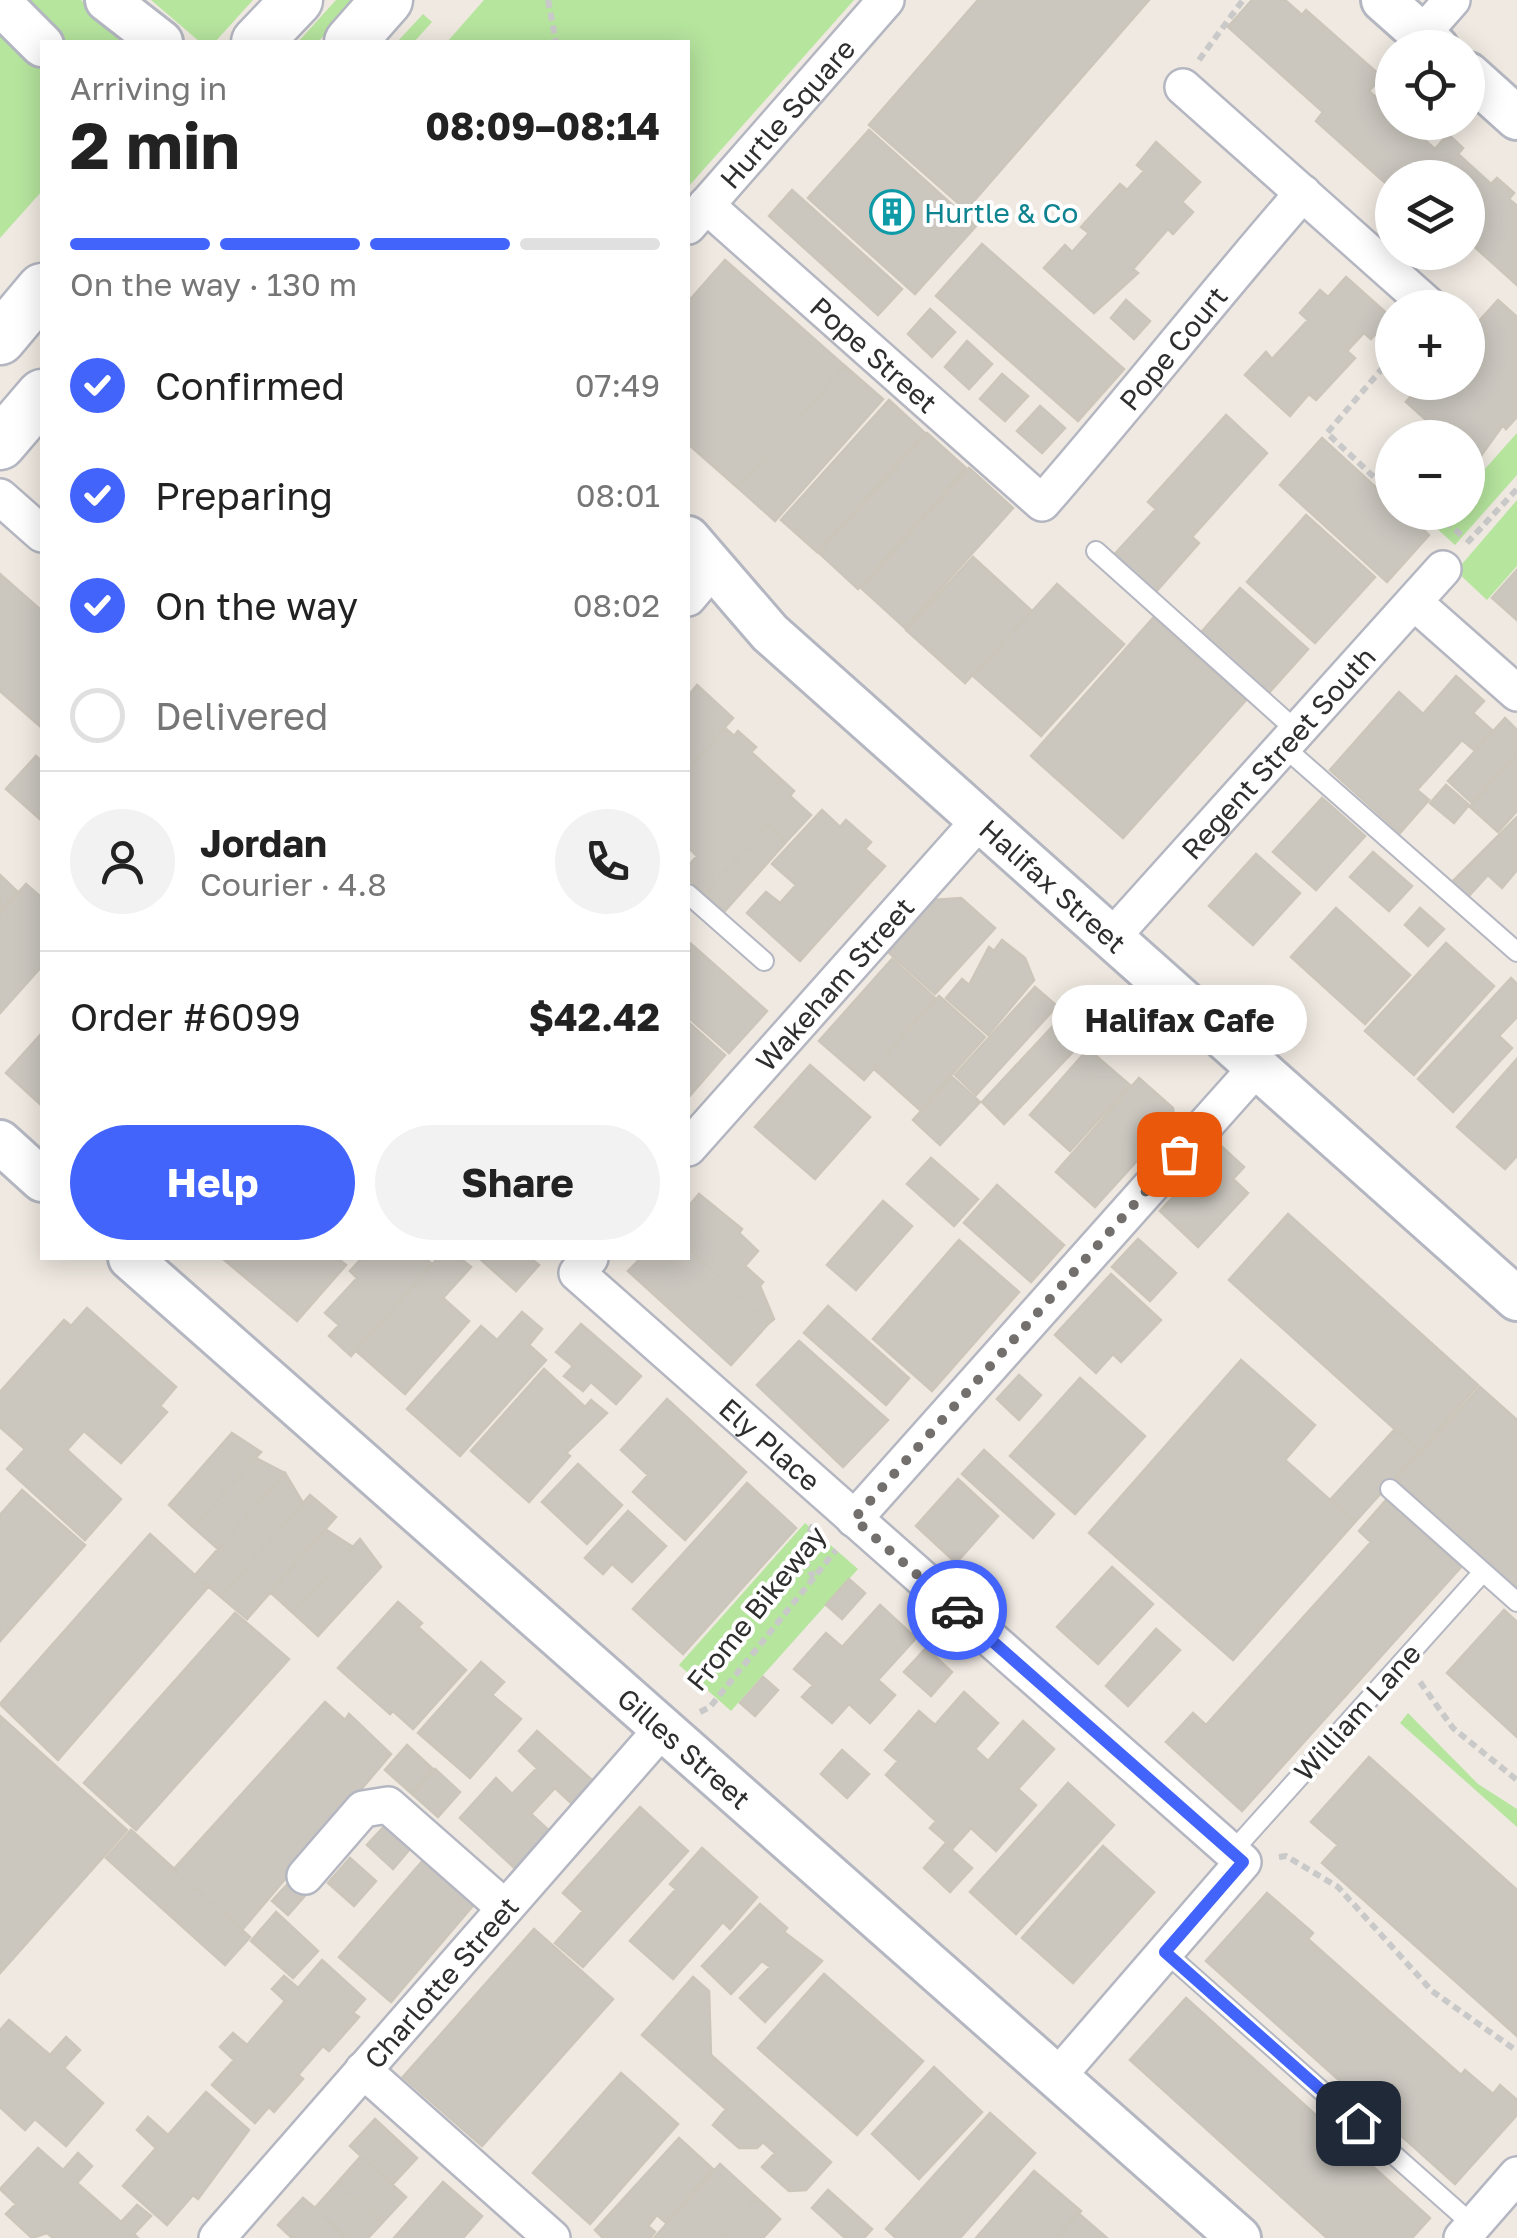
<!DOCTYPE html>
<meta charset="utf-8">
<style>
:root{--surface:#fff;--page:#f2f2f2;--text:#222;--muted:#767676;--line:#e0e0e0;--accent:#4264fb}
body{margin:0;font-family:"Golos Text",sans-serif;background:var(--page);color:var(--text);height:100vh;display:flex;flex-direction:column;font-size:38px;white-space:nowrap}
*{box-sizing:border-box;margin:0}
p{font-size:32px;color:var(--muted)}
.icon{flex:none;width:55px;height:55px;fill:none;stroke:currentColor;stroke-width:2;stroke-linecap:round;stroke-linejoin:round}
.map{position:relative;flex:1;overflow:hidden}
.details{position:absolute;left:40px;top:40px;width:650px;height:1220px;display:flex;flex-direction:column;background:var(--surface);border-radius:0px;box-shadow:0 5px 25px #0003}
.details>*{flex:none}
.fabs{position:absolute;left:1375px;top:30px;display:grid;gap:20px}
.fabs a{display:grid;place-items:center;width:110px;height:110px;border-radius:50%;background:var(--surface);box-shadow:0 5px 25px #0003;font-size:50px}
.pin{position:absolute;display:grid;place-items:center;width:85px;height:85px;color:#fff;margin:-42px;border-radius:20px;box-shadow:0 5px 15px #0006}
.courier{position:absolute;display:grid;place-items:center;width:100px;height:100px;margin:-50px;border:8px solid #4264fb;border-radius:50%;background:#fff;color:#222;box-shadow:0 2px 12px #0007}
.bubble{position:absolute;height:70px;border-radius:35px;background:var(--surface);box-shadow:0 5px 25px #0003;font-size:32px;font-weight:700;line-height:70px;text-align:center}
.headline em{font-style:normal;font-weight:700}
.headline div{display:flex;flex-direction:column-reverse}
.headline{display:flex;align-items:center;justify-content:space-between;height:170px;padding:0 30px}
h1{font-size:65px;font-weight:700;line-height:75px}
.bar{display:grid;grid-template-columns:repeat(4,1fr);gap:15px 10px;align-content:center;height:120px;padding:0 30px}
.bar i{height:12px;border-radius:8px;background:var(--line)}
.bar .current{background:var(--accent)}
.bar p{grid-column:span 4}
.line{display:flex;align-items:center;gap:25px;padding:0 30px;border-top:2px solid var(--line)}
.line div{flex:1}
.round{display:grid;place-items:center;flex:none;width:105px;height:105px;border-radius:52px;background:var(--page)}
ol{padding:0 30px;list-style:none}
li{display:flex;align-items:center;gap:30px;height:110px}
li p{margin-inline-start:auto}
li .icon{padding:10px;border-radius:50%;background:var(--accent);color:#fff;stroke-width:4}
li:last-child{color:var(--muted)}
li i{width:55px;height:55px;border:5px solid var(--line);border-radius:50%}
.button{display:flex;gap:20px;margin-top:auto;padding:20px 30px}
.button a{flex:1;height:115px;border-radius:60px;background:var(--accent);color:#fff;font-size:40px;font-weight:700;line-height:115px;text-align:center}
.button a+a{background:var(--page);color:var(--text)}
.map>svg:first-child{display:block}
.green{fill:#b6e59e}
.building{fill:#cbc7bf;stroke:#cbc5ba;stroke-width:2.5}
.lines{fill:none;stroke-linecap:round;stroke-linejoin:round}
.service-casing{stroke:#b4b7c1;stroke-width:22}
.minor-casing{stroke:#b4b7c1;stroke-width:40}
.tertiary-casing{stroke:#b4b7c1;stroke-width:48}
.secondary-casing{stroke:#b4b7c1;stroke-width:55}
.path{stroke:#c9c9c9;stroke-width:6;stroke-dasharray:8 5;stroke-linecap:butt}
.service{stroke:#fff;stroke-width:18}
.minor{stroke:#fff;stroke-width:35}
.tertiary{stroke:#fff;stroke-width:42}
.secondary{stroke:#fff;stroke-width:50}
.done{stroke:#726f6d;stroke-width:10;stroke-dasharray:0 18}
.route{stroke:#4264fb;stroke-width:12}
.labels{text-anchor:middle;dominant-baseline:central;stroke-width:8;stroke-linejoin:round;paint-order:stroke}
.street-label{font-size:28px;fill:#2e2e2e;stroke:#fff}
.culture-label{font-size:28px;fill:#0d838f;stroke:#fff;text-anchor:start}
</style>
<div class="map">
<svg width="1517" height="2238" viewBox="0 0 1517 2238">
<rect width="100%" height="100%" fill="#efe9e1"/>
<path class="green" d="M11,0H81L132,42H53Z
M151,0H253L215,42H200Z
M336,0H357L318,42H298Z
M484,0H854L688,187V42H447Z
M423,14L432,22L414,42H397Z
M0,28L42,71V191L0,238Z
M1517,433V475L1455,545L1434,526L1446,513L1468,512V488Z
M1517,500V566L1487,600L1456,571Z
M805,1523L858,1569L731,1711L679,1665Z
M1408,1713L1478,1784L1517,1809V1827L1400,1723Z"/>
<path class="building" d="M978,0H1149L966,210L869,125Z
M1252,0H1285L1302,15L1306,10L1382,77L1369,91L1392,112V122H1404L1435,149L1448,134L1463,148L1458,154L1491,184L1497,178L1514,193L1509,199L1517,206V285L1468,241V178H1392V189L1316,121L1323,112L1228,27Z
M869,130L976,226L915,294L808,198Z
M1156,142L1200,182L1182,202L1193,212L1173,234L1168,229L1133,269L1138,273L1094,313L1044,268L1065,245L1072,252L1089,233L1081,227L1120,184L1127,190L1144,171L1137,165Z
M792,190L902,289L878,315L769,216Z
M982,244L1124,369L1078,421L936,296Z
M725,260L845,366L738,488L688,444V302Z
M1346,277L1391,317L1371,339L1364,333L1347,351L1355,358L1316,400L1309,394L1290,416L1245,375L1266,352L1272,359L1308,320L1300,313L1320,290L1328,297Z
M1126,300L1150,321L1134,339L1111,318Z
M1498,300L1517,317V417L1506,429L1503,425L1475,464L1468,457V438H1446L1406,402L1424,382H1468V343L1475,334L1471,330Z
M930,309L955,332L932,357L908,334Z
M967,341L992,364L969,389L945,367Z
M845,366L883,399L775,521L738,488Z
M1002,374L1028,396L1005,421L980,399Z
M889,400L925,433L817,552L781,520Z
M1040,406L1065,428L1042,453L1017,431Z
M1226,415L1267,453L1192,537L1199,543L1154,594L1113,556L1156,509L1148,502Z
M927,433L966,468L858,589L819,553Z
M1322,438L1392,502V512H1405L1429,535L1387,582L1280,485Z
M969,468L1013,508L905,628L861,588Z
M1306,515L1375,577L1315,643L1247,582Z
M973,557L1032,611L965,683L906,630Z
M1517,570V620L1492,598Z
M0,574L42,611V728L0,691Z
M1057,584L1124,644L1041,736L973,676Z
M1240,588L1308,649L1266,696L1198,636Z
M1153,618L1246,700L1123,838L1031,756Z
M1456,676L1484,701L1473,713L1492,730L1474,750L1462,740L1417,790L1429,800L1400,833L1330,770L1399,692L1423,714Z
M697,685L733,718L688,769V696Z
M1505,718L1517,730V753L1472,803L1448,781Z
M725,728L734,736L738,731L756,747L751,752L794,791L790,796L811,815L786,842L768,825L705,894L688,879V866L697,856L688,847V769Z
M1517,754V811L1498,832L1470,807Z
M36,756L42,762V821L6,789Z
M1446,785L1469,805L1454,823L1430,803Z
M1322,798L1365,836L1316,890L1273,852Z
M822,810L840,827L846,820L871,842L865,849L885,866L800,961L747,913L766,892L780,903L796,885L772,864Z
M1517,817V870L1502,888L1488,875L1467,898L1450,884Z
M768,825L786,842L724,912L705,894Z
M1373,852L1412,886L1389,911L1350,877Z
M1256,854L1300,893L1253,945L1209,906Z
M0,875L17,891L0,910Z
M26,884L42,898V966L0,1013V913Z
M961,898L995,928L935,994L887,951L933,900Z
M1336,908L1410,975L1365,1024L1291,957Z
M1420,908L1444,929L1428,946L1405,925Z
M1002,940L1025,958L1034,980L988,1035L946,998L962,979L969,985L989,947L994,951Z
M1446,943L1494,986L1414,1075L1365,1031Z
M691,944L767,1011L729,1053L688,1017Z
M892,959L935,998L864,1080L819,1041Z
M1511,978L1517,984V1017L1499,1036L1512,1048L1453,1112L1418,1079Z
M1035,987L1057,1006L976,1095L955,1075Z
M939,996L985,1037L920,1110L874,1069Z
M1066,1012L1090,1034L1004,1124L982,1102Z
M688,1022L725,1055L688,1098Z
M42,1033V1106L6,1073Z
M1088,1049L1130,1085L1070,1151L1030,1115Z
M1517,1059V1156L1505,1169L1457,1127Z
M810,1065L870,1117L815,1179L755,1127Z
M952,1077L980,1102L940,1145L913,1120Z
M1139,1078L1173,1108L1174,1120L1095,1207L1056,1172Z
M1221,1146L1244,1167L1233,1179L1248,1193L1198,1247L1160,1211Z
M931,1158L978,1199L954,1226L907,1184Z
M997,1185L1064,1245L1031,1282L964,1223Z
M699,1194L742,1229L739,1233L758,1251L745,1266L763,1282L760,1286L774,1319L769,1323L688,1248V1207Z
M883,1201L912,1226L856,1290L827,1265Z
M1288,1214L1478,1385L1419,1451L1229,1280Z
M1138,1239L1176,1273L1150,1301L1112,1267Z
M959,1240L1019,1292L932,1391L873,1339Z
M688,1248L769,1323L731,1365L628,1271L641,1258H688Z
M222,1258H337L346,1265L297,1321Z
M362,1258H425L432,1264L351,1356L329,1336L339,1325L325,1313L357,1278L350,1271Z
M438,1258H460L471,1267L443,1298L469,1321L405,1394L356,1351Z
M479,1258H530L539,1265L516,1291Z
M1111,1274L1161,1320L1121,1362L1113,1354L1096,1373L1055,1335Z
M828,1306L909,1378L886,1405L804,1333Z
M87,1308L176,1387L160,1406L167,1412L121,1463L84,1431L67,1450L121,1499L85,1540L7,1469L25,1449L0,1427V1392L64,1320L71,1326Z
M522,1312L542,1329L529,1345L546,1360L460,1456L407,1409L481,1326L497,1340Z
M581,1324L641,1376L616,1404L591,1382L583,1391L564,1376L573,1366L556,1352Z
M799,1341L888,1420L843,1467L757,1385Z
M1241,1360L1315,1425L1285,1460L1355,1522L1233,1660L1089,1533Z
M544,1369L585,1407L591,1400L607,1413L566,1453L570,1456L529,1502L471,1451Z
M1019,1375L1041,1395L1019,1420L997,1399Z
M1080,1378L1145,1436L1075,1514L1010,1456Z
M1480,1387L1517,1420V1589L1396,1480Z
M667,1399L746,1472L685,1540L633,1492L648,1475L621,1450Z
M1395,1429L1419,1451L1355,1522L1331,1499Z
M232,1433L261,1452L193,1527L169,1505Z
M984,1450L1054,1514L1033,1538L962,1474Z
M256,1458L285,1473L218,1549L193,1527Z
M578,1464L622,1505L587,1544L542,1502Z
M285,1473L303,1503L221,1597L195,1575Z
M958,1479L998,1516L956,1563L916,1526Z
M747,1483L796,1528L683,1654L633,1609Z
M22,1490L85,1545L0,1641V1515Z
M310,1495L336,1517L247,1619L221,1597Z
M1386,1500L1461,1567L1242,1811L1166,1742L1193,1713L1206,1725L1371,1542L1359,1531Z
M628,1511L666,1546L632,1582L612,1564L603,1574L585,1558Z
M325,1529L353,1547L293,1613L270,1592Z
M150,1534L208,1587L58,1760L0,1704Z
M360,1539L381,1567L318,1636L293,1613Z
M1112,1567L1153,1604L1098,1664L1057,1627Z
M849,1579L865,1593L842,1619L826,1605Z
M398,1602L422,1623L418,1627L466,1670L413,1729L393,1711L390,1714L338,1668Z
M880,1605L916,1638L878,1680L895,1695L870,1723L849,1704L832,1723L802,1697L813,1685L794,1669L826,1633L842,1647Z
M1504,1610L1517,1622V1737L1447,1673Z
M235,1613L289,1659L136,1830L84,1783Z
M1156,1629L1180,1650L1128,1706L1106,1686Z
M926,1648L952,1672L931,1696L904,1672Z
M481,1662L504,1682L492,1695L521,1719L470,1778L418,1733Z
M763,1677L778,1690L755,1716L740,1703Z
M964,1692L998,1723L975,1749L988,1761L1023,1721L1054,1749L1018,1789L1036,1805L996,1851L971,1828L953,1848L930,1828L936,1821L886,1775L898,1761L885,1750L919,1711L935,1725Z
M325,1702L345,1720L349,1714L391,1754L242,1930L174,1869Z
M0,1716L127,1830L0,1973Z
M537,1731L592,1780L571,1803L555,1788L531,1814L554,1835L519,1872L460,1818L496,1778L512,1794L537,1768L519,1751Z
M407,1745L433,1769L411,1793L385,1770Z
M842,1750L869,1774L847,1798L821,1774Z
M1369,1757L1517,1890V2036L1322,1863L1338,1845L1311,1822Z
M435,1769L460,1792L438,1817L412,1794Z
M1068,1783L1114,1825L1016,1934L970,1892Z
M640,1807L688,1851L583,1967L555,1943L583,1911L563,1893Z
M389,1821L414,1844L393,1869L367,1845Z
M131,1830L250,1937L225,1965L106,1858Z
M945,1844L972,1868L950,1892L924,1868Z
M1103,1846L1154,1892L1073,1983L1022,1938Z
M702,1848L757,1897L730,1929L723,1922L673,1979L630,1941L676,1889L670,1884Z
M432,1850L483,1894L391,2002L339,1957Z
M350,1858L376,1881L354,1906L328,1883Z
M295,1876L310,1890L288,1915L272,1901Z
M1267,1893L1313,1933L1308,1939L1461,2075L1465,2070L1493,2094L1500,2085L1517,2100V2115L1455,2184L1206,1961Z
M760,1904L787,1928L784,1932L822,1961L765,2022L740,1998L770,1967L762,1961L731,1994L702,1966Z
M276,1912L318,1951L293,1978L251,1941Z
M534,1929L613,1999L482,2146L403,2077Z
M322,1960L365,1999L353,2013L359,2017L329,2051L323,2046L298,2075L303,2079L274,2112L269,2107L255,2123L212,2085L234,2060L220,2047L233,2033L247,2045L285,2001L272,1989L284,1976L298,1988Z
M824,1974L923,2061L857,2135L758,2048Z
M693,1977L709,1991L711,2055L831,2162L806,2190L789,2191L762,2167L775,2153L763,2142L757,2148H739L713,2125L726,2109L642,2035Z
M1186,1998L1430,2218L1412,2238H1327L1130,2060Z
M9,2020L50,2055L66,2037L80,2050L64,2068L103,2103L66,2146L35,2119L25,2130L0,2107V2030Z
M934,2067L982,2112L919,2179L872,2134Z
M621,2073L678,2124L590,2224L533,2173Z
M206,2092L249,2130L198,2199L193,2195L167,2225L123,2186L156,2148L137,2130L148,2117L168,2135Z
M990,2113L1035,2153L960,2238H896L886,2229Z
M375,2119L417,2158L392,2185L350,2146Z
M679,2138L713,2169L665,2222L657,2215L648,2226L655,2232L650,2238H603L595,2230Z
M38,2148L63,2170L78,2153L92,2166L77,2183L121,2222L137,2205L151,2216L134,2234L138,2238H53L47,2233L32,2238L6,2214L16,2204L0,2189Z
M361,2156L406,2197L382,2223L338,2182Z
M720,2164L757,2198L721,2238H654Z
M1034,2171L1081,2211L1056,2238H976Z
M338,2182L382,2223L368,2238H347L315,2208Z
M443,2182L482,2216L463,2238H394Z
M828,2190L872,2229L864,2238H845L812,2208Z
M303,2198L315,2208L346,2238H292L278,2225Z
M757,2198L780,2219L763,2238H721Z
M1078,2213L1107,2238H1056Z"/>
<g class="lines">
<g class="service-casing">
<path id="service" d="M1096,551L1298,732
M1284,747L1517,952
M688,894L764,961
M1390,1489L1517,1602
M1232,1852L1483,1572
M1165,1952L1473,2225"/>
</g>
<g class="minor-casing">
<g id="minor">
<path d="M1422,34L1452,0"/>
<path d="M1183,87L1428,305"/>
<path id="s1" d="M706,205L1042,503C1131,401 1214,295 1303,193"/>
<path id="s2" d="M688,226L886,0"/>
<path d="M0,497L42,534"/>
<path d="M688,598L699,585"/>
<path d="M1415,603L1517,693"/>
<path id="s3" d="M1112,937L1443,569"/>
<path id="s4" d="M688,1148L980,820"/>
<path id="s5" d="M590,1258L577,1273L1243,1862L1057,2077"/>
<path d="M854,1519L1257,1067"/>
<path d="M305,1876L363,1809L388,1805L505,1908"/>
<path d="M363,2070L552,2238"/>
<path id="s6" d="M217,2238L663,1728"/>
<path d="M1462,2238L1517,2175"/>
</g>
</g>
<g class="tertiary-casing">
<g id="tertiary">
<path d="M107,0L161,42"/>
<path d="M1383,0L1437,48"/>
<path d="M0,3L42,45"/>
<path d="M1468,74L1517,118"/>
<path id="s7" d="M688,538L770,633L1517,1299"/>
<path d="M0,1142L42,1180"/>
<path id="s8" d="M130,1258L1239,2238"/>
</g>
</g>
<g class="secondary-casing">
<path id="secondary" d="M257,42L297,0
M350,42L387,0
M0,339L42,289
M0,444L42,395"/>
</g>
<path class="path" d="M548,0L556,42
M1199,60L1243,0
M1392,357L1327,433L1392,494
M1412,512H1413
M1436,512L1461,535
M1467,543L1517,489
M813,1525L800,1550L813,1577
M1420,1682L1453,1728L1517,1780
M700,1712L710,1707L836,1550
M1279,1857L1286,1856L1338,1887L1432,1991L1517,2051"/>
<use href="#service" class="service"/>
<use href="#minor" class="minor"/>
<use href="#tertiary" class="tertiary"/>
<use href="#secondary" class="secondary"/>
</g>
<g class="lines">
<path class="done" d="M957,1610L854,1519L1179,1154"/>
<path class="route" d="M957,1610L1243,1862L1165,1952L1358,2123"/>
</g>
<defs>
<g id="building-ring" transform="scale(2.25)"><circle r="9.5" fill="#fff" stroke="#0f9aa8" stroke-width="1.5"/><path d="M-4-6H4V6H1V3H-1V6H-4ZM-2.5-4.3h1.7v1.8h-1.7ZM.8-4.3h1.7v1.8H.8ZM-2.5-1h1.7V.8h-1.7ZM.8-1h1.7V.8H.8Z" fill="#0f9aa8"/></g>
</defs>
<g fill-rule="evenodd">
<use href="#building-ring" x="892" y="212"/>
</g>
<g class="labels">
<g class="street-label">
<text stroke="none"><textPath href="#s2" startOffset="150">Hurtle Square</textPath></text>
<text stroke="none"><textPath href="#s1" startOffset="652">Pope Court</textPath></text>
<text stroke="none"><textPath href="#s1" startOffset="225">Pope Street</textPath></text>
<text stroke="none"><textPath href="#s3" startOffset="248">Regent Street South</textPath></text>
<text stroke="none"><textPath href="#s7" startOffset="505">Halifax Street</textPath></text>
<text stroke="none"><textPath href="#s4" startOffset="220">Wakeham Street</textPath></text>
<text stroke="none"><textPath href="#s5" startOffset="278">Ely Place</textPath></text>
<text transform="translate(756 1608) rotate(-51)">Frome Bikeway</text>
<text transform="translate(1357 1712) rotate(-48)">William Lane</text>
<text stroke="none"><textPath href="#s8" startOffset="740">Gilles Street</textPath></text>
<text stroke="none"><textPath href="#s6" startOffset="340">Charlotte Street</textPath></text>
</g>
<g class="culture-label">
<text x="924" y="212">Hurtle &amp; Co</text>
</g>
</g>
</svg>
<div class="fabs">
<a><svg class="icon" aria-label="locate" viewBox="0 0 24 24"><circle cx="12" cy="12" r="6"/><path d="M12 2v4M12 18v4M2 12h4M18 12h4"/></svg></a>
<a><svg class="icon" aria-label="layers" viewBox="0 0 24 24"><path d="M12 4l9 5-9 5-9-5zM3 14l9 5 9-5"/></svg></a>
<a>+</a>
<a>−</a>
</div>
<div class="pin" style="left:1179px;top:1154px;background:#ea580c"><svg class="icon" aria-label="bag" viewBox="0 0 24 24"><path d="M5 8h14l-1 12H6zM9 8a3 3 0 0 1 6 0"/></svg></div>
<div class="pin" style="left:1358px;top:2123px;background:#1f2937"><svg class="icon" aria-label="home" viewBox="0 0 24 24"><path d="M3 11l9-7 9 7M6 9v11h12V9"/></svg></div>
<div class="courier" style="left:957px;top:1610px"><svg class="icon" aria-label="car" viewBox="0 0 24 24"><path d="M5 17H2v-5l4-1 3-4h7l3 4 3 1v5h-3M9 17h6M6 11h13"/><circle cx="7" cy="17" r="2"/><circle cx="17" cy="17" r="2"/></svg></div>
<div class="bubble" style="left:1052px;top:985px;width:255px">Halifax Cafe</div>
<section class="details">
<div class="headline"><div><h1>2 min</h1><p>Arriving in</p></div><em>08:09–08:14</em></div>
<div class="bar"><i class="current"></i><i class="current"></i><i class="current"></i><i></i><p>On the way · 130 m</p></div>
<ol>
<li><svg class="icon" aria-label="check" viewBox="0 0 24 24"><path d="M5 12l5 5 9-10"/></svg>Confirmed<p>07:49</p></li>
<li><svg class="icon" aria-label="check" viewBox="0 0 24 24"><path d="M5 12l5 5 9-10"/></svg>Preparing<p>08:01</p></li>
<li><svg class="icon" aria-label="check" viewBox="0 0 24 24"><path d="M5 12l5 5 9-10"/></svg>On the way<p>08:02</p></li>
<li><i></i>Delivered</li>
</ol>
<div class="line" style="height:180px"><a class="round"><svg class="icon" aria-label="person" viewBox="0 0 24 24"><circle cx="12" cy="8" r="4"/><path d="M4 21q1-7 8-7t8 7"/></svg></a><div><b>Jordan</b><p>Courier · 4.8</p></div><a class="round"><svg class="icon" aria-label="phone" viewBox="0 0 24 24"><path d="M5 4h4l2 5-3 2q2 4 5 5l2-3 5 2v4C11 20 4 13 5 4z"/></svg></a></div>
<div class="line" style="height:130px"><div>Order #6099</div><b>$42.42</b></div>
<div class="button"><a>Help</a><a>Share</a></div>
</section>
</div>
